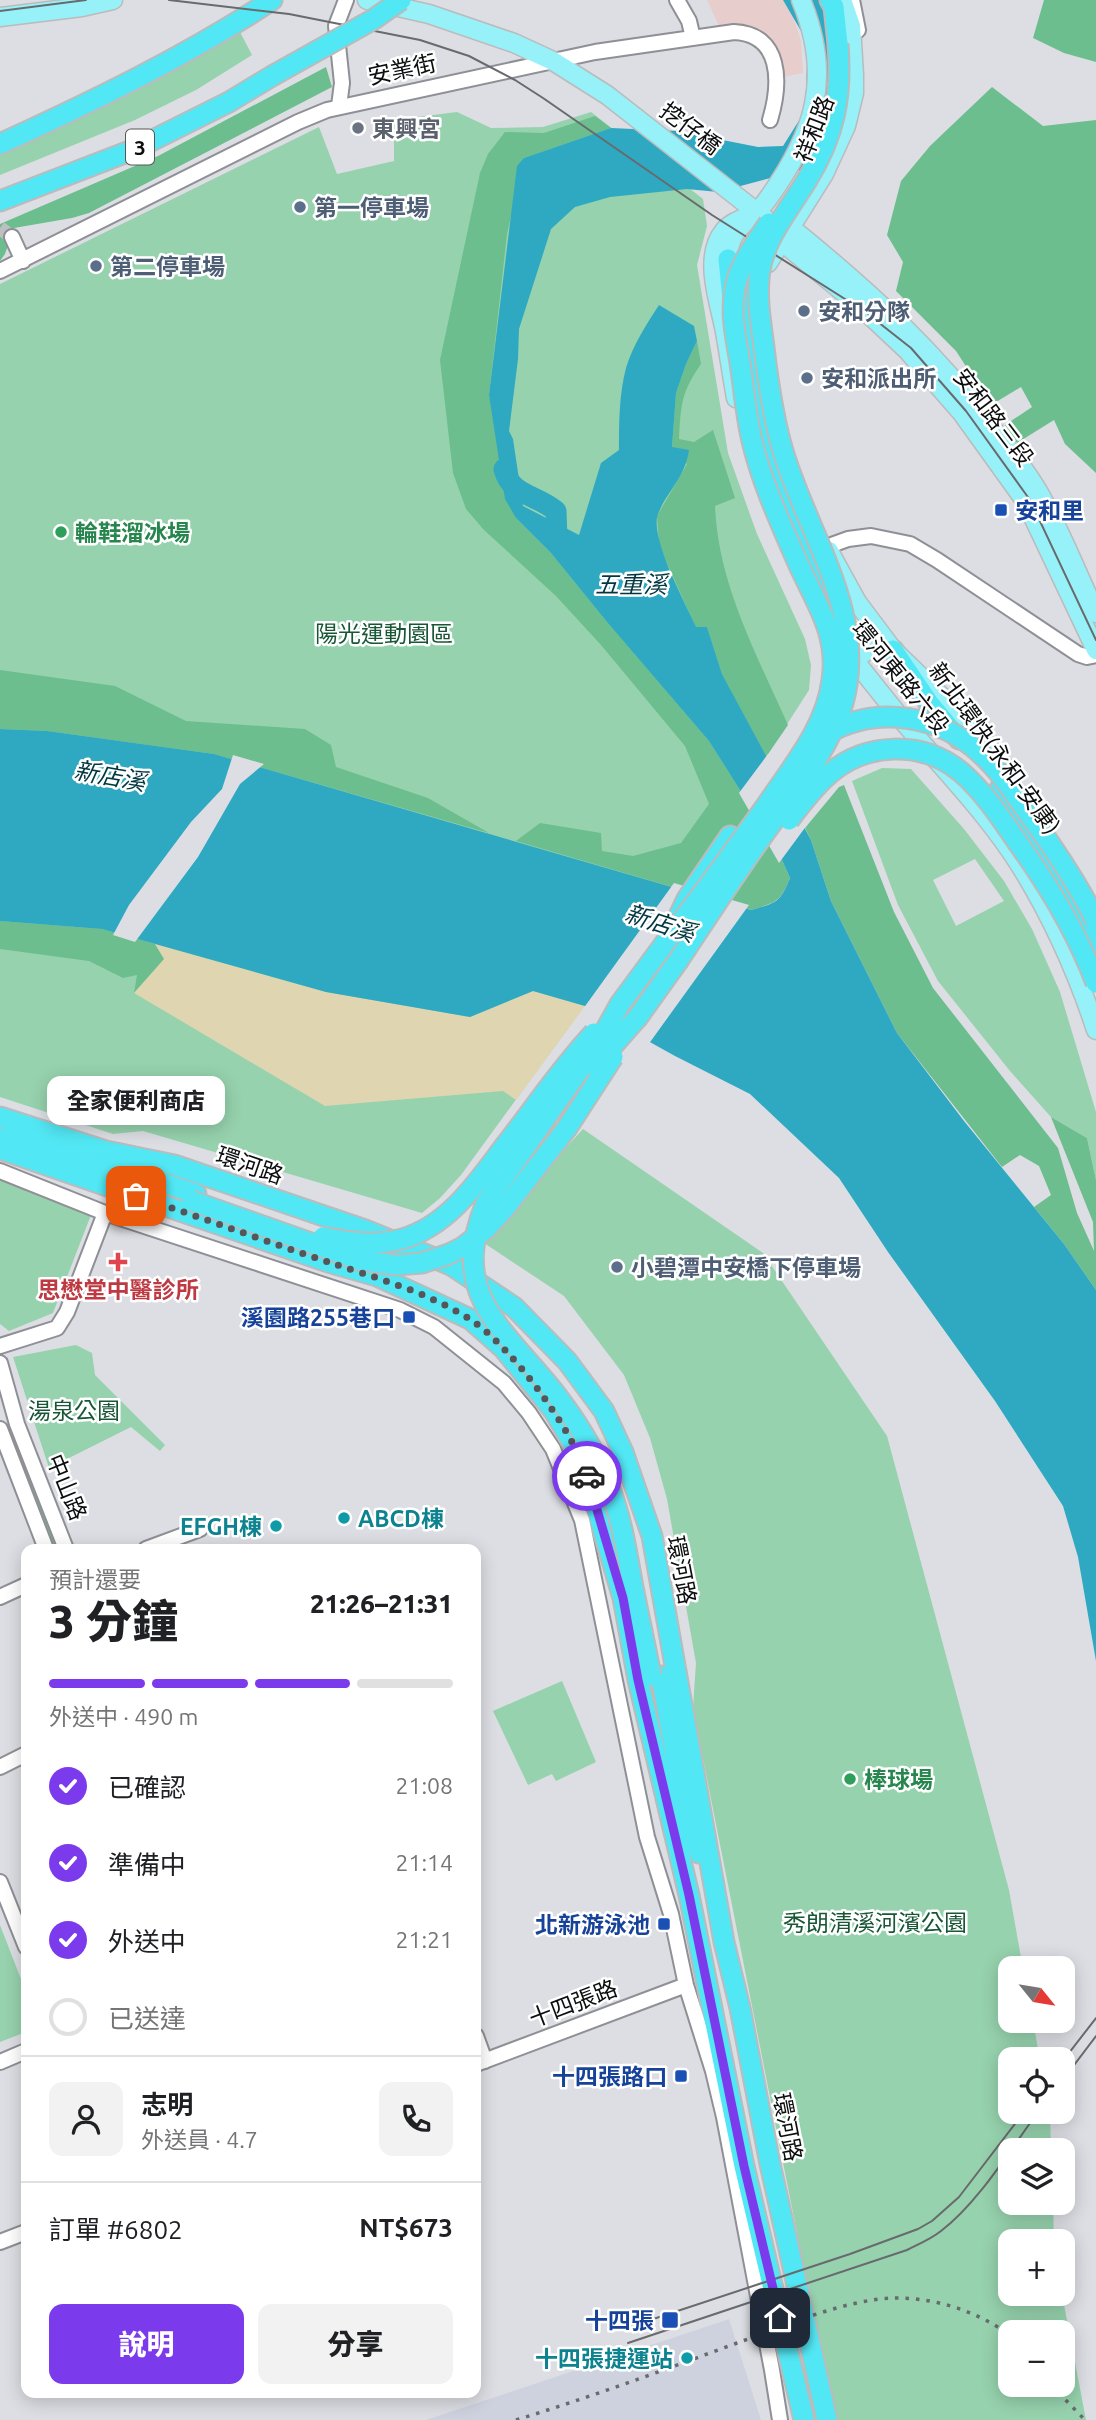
<!DOCTYPE html>
<html lang="zh-TW">
<meta charset="utf-8">
<style>
:root{--surface:#fff;--page:#f2f2f2;--text:#202124;--muted:#757577;--line:#e0e0e0;--accent:#7c3aed}
body{margin:0;font-family:Ubuntu,"Noto Sans TC",sans-serif;background:var(--page);color:var(--text);height:100vh;display:flex;flex-direction:column;font-size:26px;white-space:nowrap}
*{box-sizing:border-box;margin:0}
p{font-size:23px;color:var(--muted)}
.icon{flex:none;width:38px;height:38px;fill:none;stroke:currentColor;stroke-width:2;stroke-linecap:round;stroke-linejoin:round}
.map{position:relative;flex:1;overflow:hidden}
.sheet{position:absolute;left:21px;top:1544px;width:460px;height:854px;display:flex;flex-direction:column;background:var(--surface);border-radius:14px;box-shadow:0 4px 18px #0003}
.sheet>*{flex:none}
.needle{width:46px;rotate:120deg}
.tools{position:absolute;left:998px;top:1956px;display:grid;gap:14px}
.tools a{display:grid;place-items:center;width:77px;height:77px;border-radius:14px;background:var(--surface);box-shadow:0 4px 18px #0003;font-size:35px}
.pin{position:absolute;display:grid;place-items:center;width:60px;height:60px;color:#fff;margin:-30px;border-radius:14px;box-shadow:0 4px 10px #0006}
.courier{position:absolute;display:grid;place-items:center;width:70px;height:70px;margin:-35px;border:5px solid #7c3aed;border-radius:50%;background:#fff;color:#222;box-shadow:0 2px 9px #0007}
.bubble{position:absolute;height:49px;border-radius:14px;background:var(--surface);box-shadow:0 4px 18px #0003;font-size:23px;font-weight:800;line-height:49px;text-align:center}
.headline em{font-style:normal;font-weight:800}
.headline div{display:flex;flex-direction:column-reverse}
.headline{display:flex;align-items:center;justify-content:space-between;height:119px;padding:0 28px}
h1{font-size:46px;font-weight:800;line-height:52px}
.bar{display:grid;grid-template-columns:repeat(4,1fr);gap:10px 7px;align-content:center;height:84px;padding:0 28px}
.bar i{height:9px;border-radius:5px;background:var(--line)}
.bar .active{background:var(--accent)}
.bar p{grid-column:span 4}
.line{display:flex;align-items:center;gap:18px;padding:0 28px;border-top:2px solid var(--line)}
.line div{flex:1}
.round{display:grid;place-items:center;flex:none;width:74px;height:74px;border-radius:14px;background:var(--page)}
ol{padding:0 28px;list-style:none}
li{display:flex;align-items:center;gap:21px;height:77px}
li p{margin-inline-start:auto}
li .icon{padding:7px;border-radius:50%;background:var(--accent);color:#fff;stroke-width:4}
li:last-child{color:var(--muted)}
li i{width:38px;height:38px;border:4px solid var(--line);border-radius:50%}
.primary-button{display:flex;gap:14px;margin-top:auto;padding:14px 28px}
.primary-button a{flex:1;height:80px;border-radius:14px;background:var(--accent);color:#fff;font-size:28px;font-weight:800;line-height:80px;text-align:center}
.primary-button a+a{background:var(--page);color:var(--text)}
.map>svg:first-child{display:block}
.built{fill:#ced2de}
.industrial{fill:#e8cdcd}
.green{fill:#96d2ad;fill-rule:evenodd}
.forest{fill:#6cbe8e}
.sand{fill:#dfd5b0}
.water{fill:#2ea9c1}
.pier{fill:#dcdee3}
.lines{fill:none;stroke-linecap:round;stroke-linejoin:round}
.river{stroke:#2ea9c1;stroke-width:21}
.minor-tunnel{stroke:#bdbfc3;stroke-width:14;stroke-dasharray:14 7;stroke-linecap:butt}
.minor-casing{stroke:#8f9095;stroke-width:18}
.major-casing{stroke:#bbbbbc;stroke-width:21}
.highway-casing{stroke:#bbbbbc;stroke-width:23}
.minor{stroke:#fff;stroke-width:14}
.major{stroke:#97f1f8;stroke-width:18}
.highway{stroke:#52e7f4;stroke-width:19}
.tram{stroke:#686a6d;stroke-width:2}
.rail{stroke:#686a6d;stroke-width:3.5;stroke-dasharray:3.5 7;stroke-linecap:butt}
.highway-bridge-casing{stroke:#bbbbbc;stroke-width:23;stroke-linecap:butt}
.highway-bridge{stroke:#52e7f4;stroke-width:19}
.done{stroke:#555659;stroke-width:7;stroke-dasharray:0 12.6}
.route{stroke:#7c3aed;stroke-width:9}
.worship-dot{fill:#6b7280;stroke:#fff;stroke-width:2.5}
.service-dot{fill:#5c6f8a;stroke:#fff;stroke-width:2.5}
.transit-dot{fill:#1a4fb4;stroke:#fff;stroke-width:2.5}
.leisure-dot{fill:#2e9e5b;stroke:#fff;stroke-width:2.5}
.health-dot{fill:#e0444e;stroke:#fff;stroke-width:2.5}
.culture-dot{fill:#0f9aa8;stroke:#fff;stroke-width:2.5}
.labels{text-anchor:middle;dominant-baseline:central;stroke-width:5;stroke-linejoin:round;paint-order:stroke}
.shield{fill:#fff;stroke:#555656;stroke-width:2}
.shield-label{font-size:21px;font-weight:bold;fill:#0c0d0e}
.street-label{font-size:23px;fill:#0c0d0e;stroke:#fff}
.worship-label{font-size:23px;font-weight:bold;fill:#5b616d;stroke:#fff;text-anchor:start}
.service-label{font-size:23px;font-weight:bold;fill:#4e5e75;stroke:#fff;text-anchor:start}
.transit-label{font-size:23px;font-weight:bold;fill:#164399;stroke:#fff;text-anchor:end}
.leisure-label{font-size:23px;font-weight:bold;fill:#27864d;stroke:#fff;text-anchor:start}
.park-label{font-size:23px;fill:#185636;stroke:#fff}
.health-label{font-size:23px;font-weight:bold;fill:#be3a42;stroke:#fff}
.culture-label{font-size:23px;font-weight:bold;fill:#0d838f;stroke:#fff;text-anchor:end}
.water-label{font-size:24px;font-style:italic;fill:#003741;stroke:#fff}
</style>
<div class="map">
<svg width="1096" height="2420" viewBox="0 0 1096 2420">
<rect width="100%" height="100%" fill="#dcdee3"/>
<path class="built" d="M729,2319L761,2420H426Z"/>
<path class="industrial" d="M707,0H783L792,14L801,41L803,73L783,77L778,53L767,37L748,27L733,25L720,28Z"/>
<path class="green" d="M240,32L252,55L196,90L135,120L0,175V153L131,94Z
M457,112L491,128L543,127L591,112L703,199L707,226L697,265L728,453L757,534L805,639L811,665L809,690L766,757L461,1175L440,1198L422,1213L143,1131L113,1134L0,1097V284L319,127L337,174L394,161V120Z
M882,768L911,769L964,829L1004,881L1032,929L1060,992L1096,1112V1180L1087,1138L1051,1117L1010,1071L938,981L898,905L852,781ZM975,859L1004,901L956,926L933,880Z
M583,1129L763,1253L887,1436L1009,1890L1023,1969H1010V2021H1033L1040,2060H1010V2112H1050V2115L1051,2151H1010V2203H1053L1054,2242H1010V2294H1062L1086,2420H834L693,1708L696,1663L667,1499L650,1438L624,1375L564,1296L481,1241ZM1010,2333H1062V2385H1010Z
M0,1179L91,1215L53,1313L9,1331L0,1324Z
M76,1345L92,1353L95,1375L165,1445L160,1451L131,1427L49,1468L13,1357Z
M562,1681L596,1762L556,1781L552,1774L528,1785L493,1711Z
M0,1925L26,1992V2032L0,2042Z"/>
<path class="forest" d="M1044,0H1096V62L1064,53L1033,38Z
M326,67L332,87L89,213L72,218L14,228L5,254L0,261V224L158,156Z
M992,87L1043,126L1096,120V473L1065,444L1054,420L1017,443L1005,425L1032,407L1021,387L991,405L956,351L896,291L903,262L887,235L901,181L930,146Z
M595,116L611,128L524,158L507,234L489,395L516,518L551,553L607,622L709,741L776,847L790,878C780,903 776,902 751,910L516,841L540,823L601,833L602,851L633,856L681,843L709,804L685,746L601,645L556,596L484,530L466,509L453,473L440,360L480,173L488,154L505,132L544,133Z
M697,341L701,364C681,393 681,404 679,439L694,442L713,430L735,498L715,506C718,584 757,655 788,725L766,757L722,674L707,627L696,628L659,545L657,516L687,464L672,448L676,393L686,364Z
M0,670L115,686L186,721L305,729L331,745L336,767L428,798L489,833L214,754L47,731L0,729Z
M844,785L894,912L933,988L1058,1148L1077,1213L1094,1251L1093,1222L1051,1117L1087,1138L1096,1180V1290L1064,1244L1034,1207L1051,1195L1039,1166L1020,1155L1002,1167L897,1033L831,901L811,840L805,828L839,787Z
M0,921L102,929L155,944L165,959L134,993L137,975L123,978L89,961L0,949Z
M33,1477L60,1549H51L25,1480Z"/>
<path class="sand" d="M155,944L326,992L470,1017L533,991L585,1006L516,1100L503,1091L325,1106L134,993L164,959Z"/>
<path class="water" d="M783,0H831L852,41L811,167L718,192L687,189L610,197L575,207L551,229L519,329L518,359L509,431L513,439L523,506L579,535L601,463L619,450C619,424 619,394 626,368C633,345 646,325 659,305L694,326L697,341L686,364L676,393L672,447L689,450C685,478 667,491 658,514C649,537 686,604 696,627H707L722,674L811,840L831,901L897,1033L964,1121L1064,1244L1096,1290V1661L1078,1557L1063,1506L995,1401L888,1252L839,1178L750,1094L675,1056L585,1006L533,991L470,1017L326,992L102,929L0,921V729L47,731L214,754L751,910C776,903 780,903 790,878L776,847L709,741L607,622L551,553L516,518L505,499L489,395L517,166L524,158L611,128L677,131L758,147L783,146L805,111L808,43Z"/>
<path class="pier" d="M768,754L807,825L779,863L739,793Z
M233,755L264,764L240,784L198,857L135,942L113,935L129,905L191,822L222,789Z
M674,883L749,905L648,1045L583,1009Z"/>
<g class="lines">
<path class="river" d="M504,469C511,496 536,494 556,511L557,540L566,548"/>
<path class="minor-tunnel" d="M0,228L12,237"/>
<g class="minor-casing">
<path id="minor" d="M677,0L689,21L693,38
M852,0L858,30
M339,106L342,83L336,26L346,0
M12,237L23,261
M0,271L298,122L327,110L595,52L734,32C782,34 781,83 770,120
M826,547L848,539L871,536L910,544L937,560L1078,654L1087,657L1096,655
M0,1171L105,1213L400,1310L434,1327L504,1383L529,1413L553,1449L582,1520L647,1837L671,1914L686,1985L713,2071L724,2117L772,2370L780,2420
M0,1346L57,1328L67,1312L105,1213
M0,1363L17,1424L66,1549
M0,1429L46,1549
M146,1549L200,1529
M0,1597L26,1585
M0,1767L26,1754
M0,1882L26,1947
M476,2036L485,2061
M0,2062L26,2051
M476,2064L686,1985
M0,2242L26,2232"/>
</g>
<g class="major-casing">
<path id="major" d="M367,0L429,14L514,43L553,61L607,95L772,224L781,241L859,305L908,351L962,413L1026,502L1096,650
M0,17L82,7L113,0
M778,225L790,227C868,290 936,352 996,433C1011,452 1027,472 1039,493C1061,531 1077,574 1096,613
M768,263L824,174L846,126L854,93V75L851,26L842,0
M723,271C725,263 730,241 734,235C742,222 758,213 767,200C815,134 833,77 801,0
M736,398C732,376 729,354 725,332C720,303 702,258 724,231C730,222 748,217 758,212
M829,551L857,602L893,650L944,699L994,753L1011,776
M843,646C863,671 883,696 903,721C944,770 990,816 1023,870C1054,921 1078,975 1096,1030
M855,660L883,638"/>
</g>
<g class="highway-casing">
<path id="highway" d="M830,0L834,7L838,44
M0,144C94,101 185,57 272,0
M0,201L135,149L229,102L272,76
M728,259L732,299
M737,292L749,341L766,440L799,527L831,592
M893,650L929,703L959,739
M1000,789L1064,889L1096,951
M620,1004L668,939L687,899L730,836
M638,1017L678,961
M0,1117L106,1151L174,1165L365,1230L451,1265L514,1307L567,1361L604,1411L623,1452L652,1536L724,1942L740,2008L770,2164L827,2420
M0,1138L16,1140L112,1174
M0,1149L328,1262L377,1276L470,1319L504,1349L554,1411L582,1459L623,1598L638,1680L689,1895L744,2166L804,2420
M101,1161L196,1194
M661,1676L685,1807L699,1853"/>
</g>
<use href="#minor" class="minor"/>
<use href="#major" class="major"/>
<use href="#highway" class="highway"/>
<path class="tram" d="M169,0L289,14L420,40L469,56L515,80L543,98L712,215L864,311L911,348L966,411L1030,500L1096,640
M0,11L86,0
M1062,2062L1096,2018
M1062,2081L1096,2036
M623,2329L850,2254L918,2229L932,2221L959,2197L1024,2112
M628,2343L907,2250C919,2244 931,2239 941,2231C978,2203 1010,2150 1038,2112"/>
<path class="rail" d="M1051,2385L1085,2420
M516,2420C591,2397 664,2370 737,2343C784,2326 846,2299 895,2298C937,2298 976,2311 1010,2335"/>
<g class="highway-bridge-casing">
<path id="highway-bridge" d="M272,76L374,19L401,0
M828,733C877,705 940,715 981,754C1001,772 1015,795 1031,817C1055,850 1078,884 1096,921
M789,820C801,804 813,788 828,775C865,742 922,740 961,772C984,792 1001,818 1018,843C1049,886 1077,933 1096,983
M668,939C702,895 734,851 766,806C792,767 826,728 832,680C839,633 815,602 797,561C780,522 762,483 752,441C746,416 744,389 740,363C736,338 730,314 735,289C739,264 755,244 769,223
M678,961C707,918 734,875 764,834C792,794 830,749 843,703C868,615 807,533 783,451C773,417 768,382 764,347C761,324 757,302 759,279C761,242 789,210 807,180C835,135 842,96 838,44
M620,1004L599,1042L486,1203C448,1294 502,1327 554,1392C575,1419 593,1447 606,1479C620,1511 626,1547 632,1582C638,1613 645,1644 651,1676
M595,1066L638,1017
M192,1201L359,1260L396,1265L422,1263L449,1254L463,1247L487,1228L506,1207L567,1128L613,1057
M323,1237C349,1243 376,1246 402,1239C448,1226 477,1183 504,1147C534,1109 561,1068 594,1033"/>
</g>
<use href="#highway-bridge" class="highway-bridge"/>
</g>
<g class="lines">
<path class="done" d="M136,1196C201,1217 264,1241 328,1262C374,1277 430,1293 471,1320C511,1346 573,1430 587,1476"/>
<path class="route" d="M587,1476L623,1598L638,1680L689,1895L744,2166L780,2318"/>
</g>
<circle class="worship-dot" cx="358" cy="128" r="7"/>
<g class="service-dot">
<circle cx="300" cy="207" r="7"/>
<circle cx="96" cy="266" r="7"/>
<circle cx="804" cy="311" r="7"/>
<circle cx="807" cy="378" r="7"/>
<circle cx="617" cy="1267" r="7"/>
</g>
<g class="transit-dot">
<rect x="994" y="503" width="14" height="14" rx="3.5"/>
<rect x="402" y="1310" width="14" height="14" rx="3.5"/>
<rect x="657" y="1917" width="14" height="14" rx="3.5"/>
<rect x="674" y="2069" width="14" height="14" rx="3.5"/>
<rect x="661" y="2311" width="18" height="18" rx="3.5"/>
</g>
<g class="leisure-dot">
<circle cx="61" cy="532" r="7"/>
<circle cx="850" cy="1779" r="7"/>
</g>
<path class="health-dot" d="M114.5 1251.5h7v7h7v7h-7v7h-7v-7h-7v-7h7z"/>
<g class="culture-dot">
<circle cx="344" cy="1518" r="7"/>
<circle cx="276" cy="1526" r="7"/>
<circle cx="687" cy="2358" r="7"/>
</g>
<g class="labels">
<rect class="shield" x="126" y="129.5" width="28" height="35" rx="5"/>
<g class="shield-label">
<text x="140" y="147">3</text>
</g>
<g class="street-label">
<text transform="translate(402 69) rotate(-12)">安業街</text>
<text transform="translate(691 128) rotate(37)">挖仔橋</text>
<text transform="translate(814 129) rotate(-69)">祥和路</text>
<text transform="translate(994 417) rotate(53)">安和路三段</text>
<text transform="translate(901 677) rotate(51)">環河東路六段</text>
<text transform="translate(995 748) rotate(54)">新北環快(永和-安康)</text>
<text transform="translate(250 1165) rotate(19)">環河路</text>
<text transform="translate(67 1487) rotate(68)">中山路</text>
<text transform="translate(682 1570) rotate(79)">環河路</text>
<text transform="translate(573 2003) rotate(-21)">十四張路</text>
<text transform="translate(788 2127) rotate(79)">環河路</text>
</g>
<g class="worship-label">
<text x="372" y="128">東興宮</text>
</g>
<g class="service-label">
<text x="314" y="207">第一停車場</text>
<text x="110" y="266">第二停車場</text>
<text x="818" y="311">安和分隊</text>
<text x="821" y="378">安和派出所</text>
<text x="631" y="1267">小碧潭中安橋下停車場</text>
</g>
<g class="transit-label">
<text x="1015" y="510" text-anchor="start">安和里</text>
<text x="395" y="1317">溪園路255巷口</text>
<text x="650" y="1924">北新游泳池</text>
<text x="667" y="2076">十四張路口</text>
<text x="654" y="2320">十四張</text>
</g>
<g class="leisure-label">
<text x="75" y="532">輪鞋溜冰場</text>
<text x="864" y="1779">棒球場</text>
</g>
<g class="park-label">
<text x="384" y="633">陽光運動園區</text>
<text x="74" y="1410">湯泉公園</text>
<text x="875" y="1922">秀朗清溪河濱公園</text>
</g>
<g class="health-label">
<text x="118" y="1289">思懋堂中醫診所</text>
</g>
<g class="culture-label">
<text x="358" y="1518" text-anchor="start">ABCD棟</text>
<text x="262" y="1526">EFGH棟</text>
<text x="673" y="2358">十四張捷運站</text>
</g>
<g class="water-label">
<text x="631" y="584">五重溪</text>
<text transform="translate(110 776) rotate(10)">新店溪</text>
<text transform="translate(660 923) rotate(18)">新店溪</text>
</g>
</g>
</svg>
<div class="tools">
<a><svg class="needle" viewBox="-14 -14 28 28"><path d="M0-13l5 13h-10z" fill="#e53935"/><path d="M0 13l5-13h-10z" fill="#757577"/></svg></a>
<a><svg class="icon" aria-label="locate" viewBox="0 0 24 24"><circle cx="12" cy="12" r="6"/><path d="M12 2v4M12 18v4M2 12h4M18 12h4"/></svg></a>
<a><svg class="icon" aria-label="layers" viewBox="0 0 24 24"><path d="M12 4l9 5-9 5-9-5zM3 14l9 5 9-5"/></svg></a>
<a>+</a>
<a>−</a>
</div>
<div class="pin" style="left:136px;top:1196px;background:#ea580c"><svg class="icon" aria-label="bag" viewBox="0 0 24 24"><path d="M5 8h14l-1 12H6zM9 8a3 3 0 0 1 6 0"/></svg></div>
<div class="pin" style="left:780px;top:2318px;background:#1f2937"><svg class="icon" aria-label="home" viewBox="0 0 24 24"><path d="M3 11l9-7 9 7M6 9v11h12V9"/></svg></div>
<div class="courier" style="left:587px;top:1476px"><svg class="icon" aria-label="car" viewBox="0 0 24 24"><path d="M5 17H2v-5l4-1 3-4h7l3 4 3 1v5h-3M9 17h6M6 11h13"/><circle cx="7" cy="17" r="2"/><circle cx="17" cy="17" r="2"/></svg></div>
<div class="bubble" style="left:47px;top:1076px;width:178px">全家便利商店</div>
<section class="sheet">
<div class="headline"><div><h1>3 分鐘</h1><p>預計還要</p></div><em>21:26–21:31</em></div>
<div class="bar"><i class="active"></i><i class="active"></i><i class="active"></i><i></i><p>外送中 · 490 m</p></div>
<ol>
<li><svg class="icon" aria-label="check" viewBox="0 0 24 24"><path d="M5 12l5 5 9-10"/></svg>已確認<p>21:08</p></li>
<li><svg class="icon" aria-label="check" viewBox="0 0 24 24"><path d="M5 12l5 5 9-10"/></svg>準備中<p>21:14</p></li>
<li><svg class="icon" aria-label="check" viewBox="0 0 24 24"><path d="M5 12l5 5 9-10"/></svg>外送中<p>21:21</p></li>
<li><i></i>已送達</li>
</ol>
<div class="line" style="height:126px"><a class="round"><svg class="icon" aria-label="person" viewBox="0 0 24 24"><circle cx="12" cy="8" r="4"/><path d="M4 21q1-7 8-7t8 7"/></svg></a><div><b>志明</b><p>外送員 · 4.7</p></div><a class="round"><svg class="icon" aria-label="phone" viewBox="0 0 24 24"><path d="M5 4h4l2 5-3 2q2 4 5 5l2-3 5 2v4C11 20 4 13 5 4z"/></svg></a></div>
<div class="line" style="height:91px"><div>訂單 #6802</div><b>NT$673</b></div>
<div class="primary-button"><a>說明</a><a>分享</a></div>
</section>
</div>
